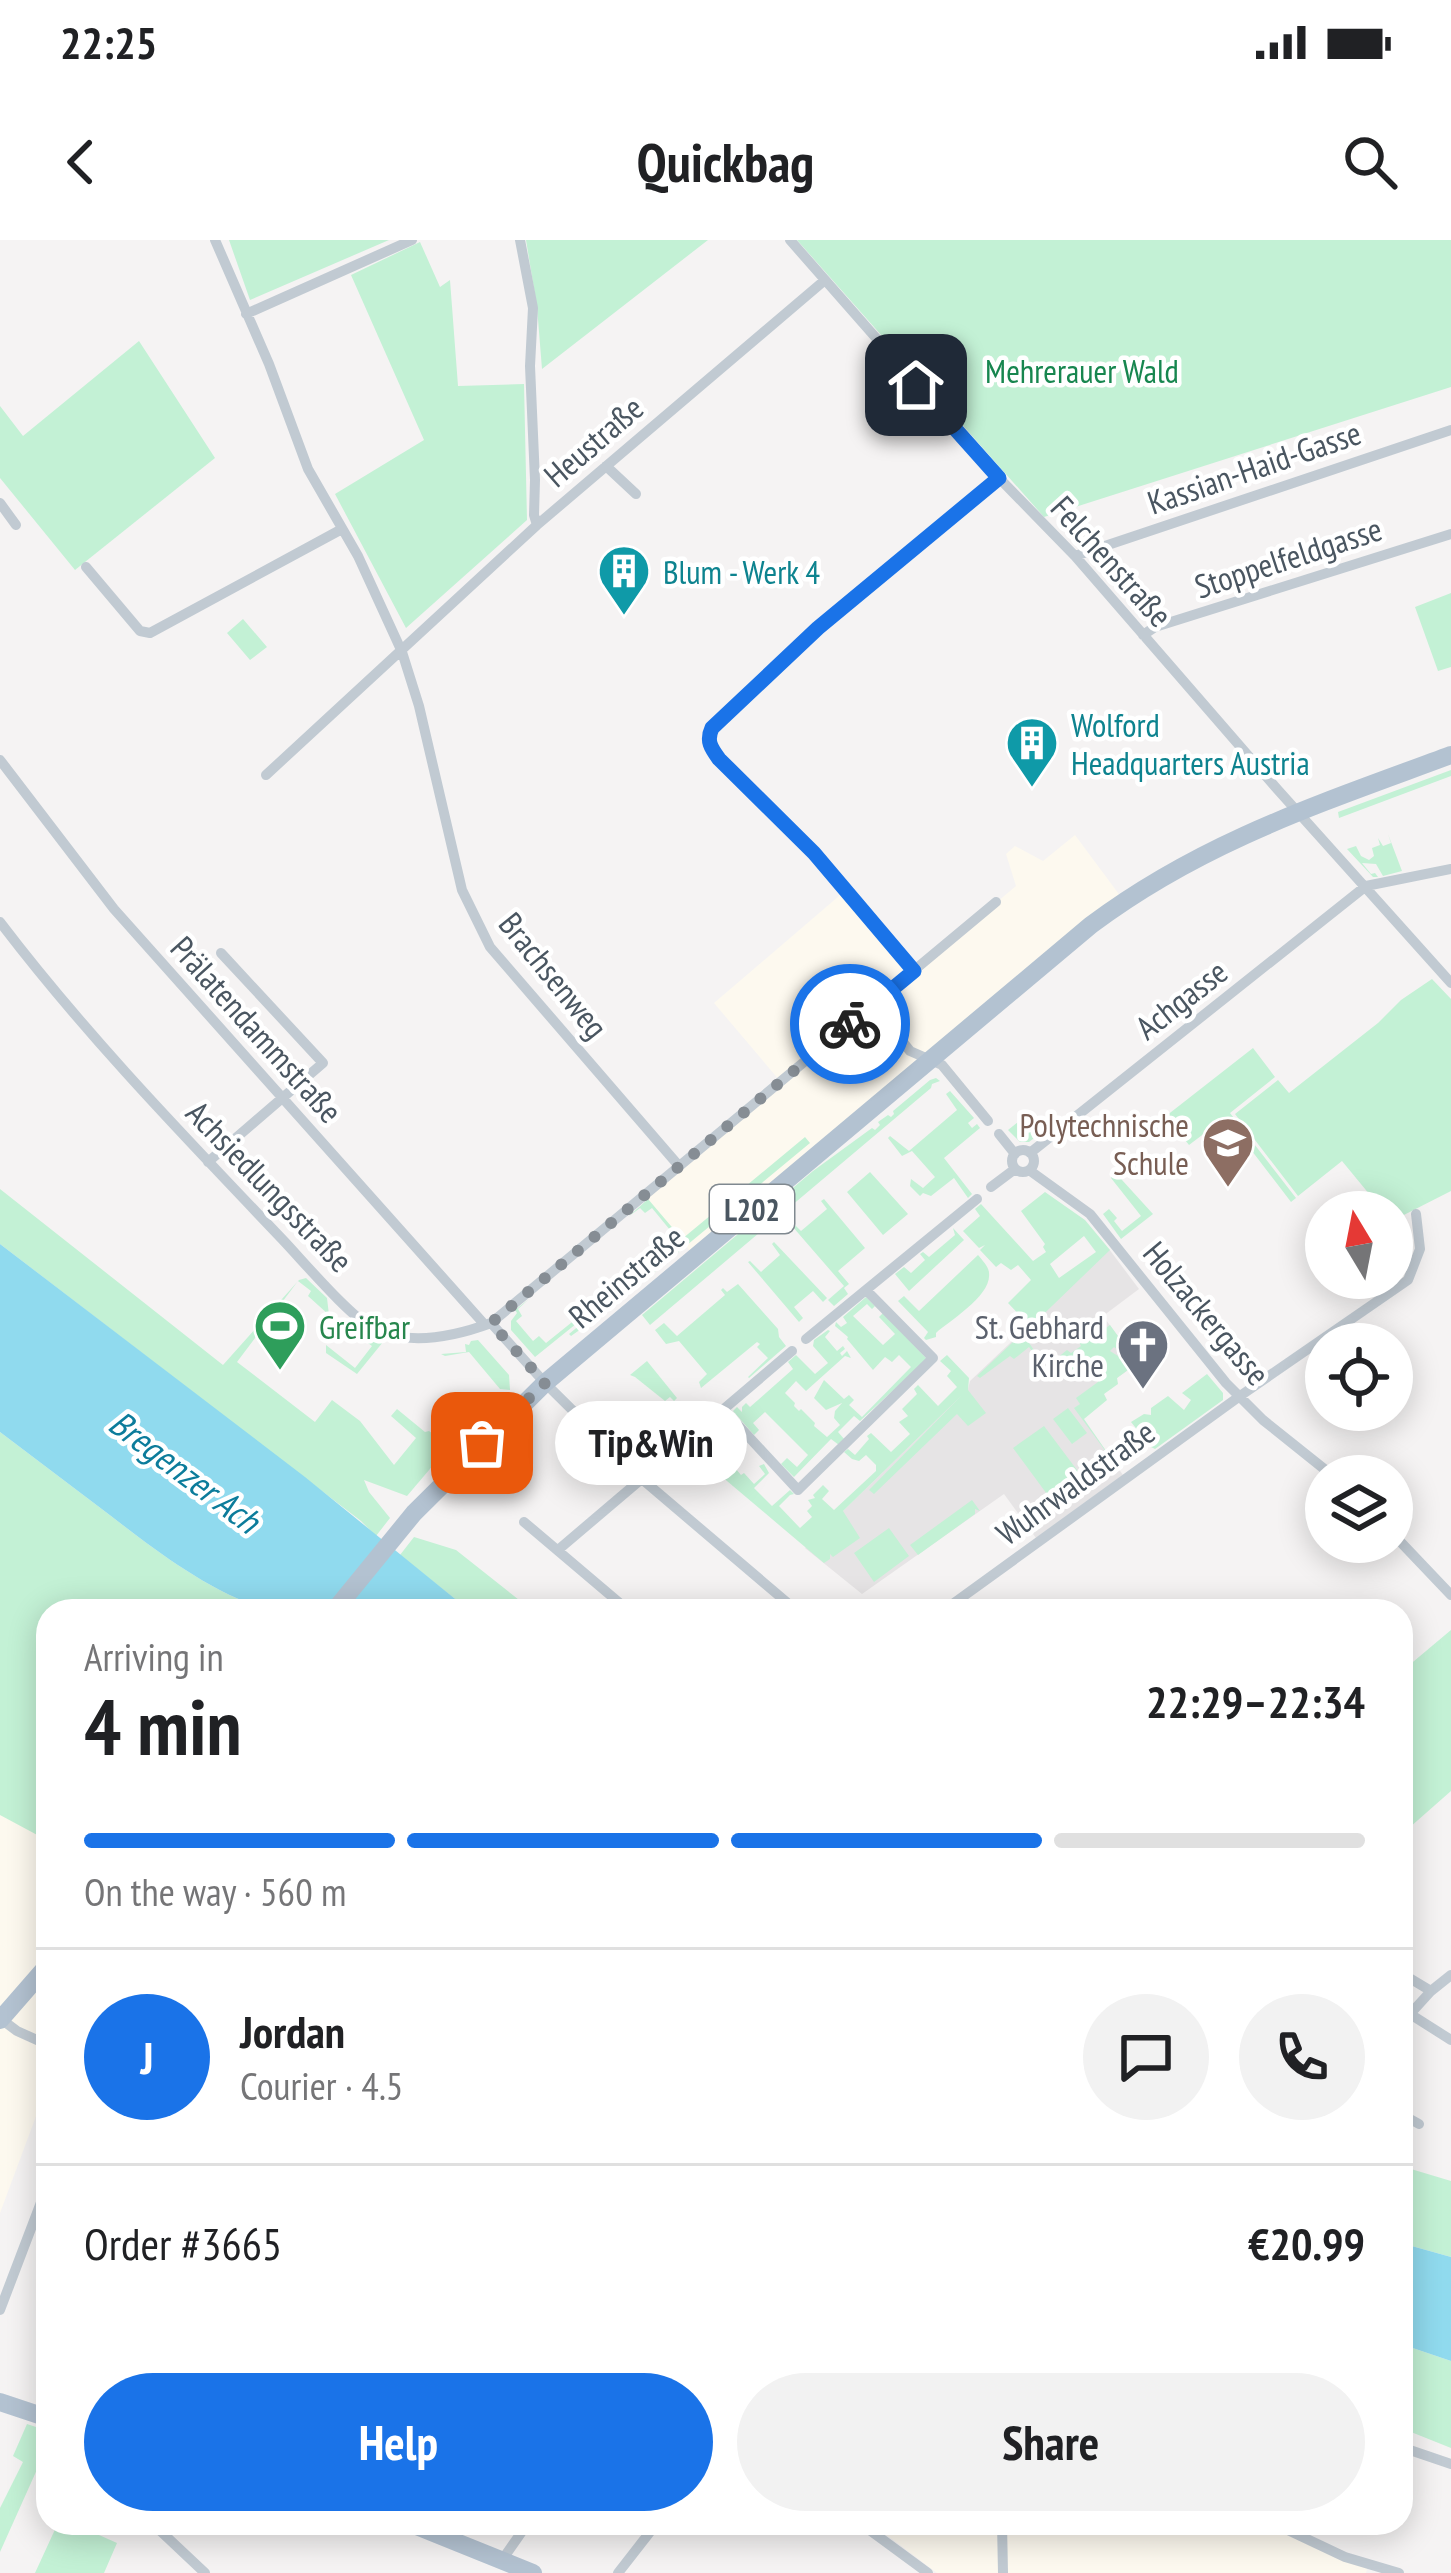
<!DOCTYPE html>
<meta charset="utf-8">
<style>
:root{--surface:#fff;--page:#f2f2f2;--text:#202124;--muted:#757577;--line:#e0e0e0;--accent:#1a73e8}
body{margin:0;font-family:"PT Sans Narrow",sans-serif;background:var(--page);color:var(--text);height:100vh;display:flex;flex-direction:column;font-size:45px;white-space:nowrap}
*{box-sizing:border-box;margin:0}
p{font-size:39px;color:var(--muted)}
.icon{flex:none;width:66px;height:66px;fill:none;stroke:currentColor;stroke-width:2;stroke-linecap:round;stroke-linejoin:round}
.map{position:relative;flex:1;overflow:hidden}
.sheet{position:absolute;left:36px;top:1359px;width:1377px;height:936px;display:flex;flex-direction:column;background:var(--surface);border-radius:36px;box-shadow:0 6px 30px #0003}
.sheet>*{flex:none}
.needle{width:78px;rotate:350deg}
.tools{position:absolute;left:1305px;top:951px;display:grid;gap:24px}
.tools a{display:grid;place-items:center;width:108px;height:108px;border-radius:50%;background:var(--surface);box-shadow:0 6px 30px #0003;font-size:60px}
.pin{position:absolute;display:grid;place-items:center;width:102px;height:102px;color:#fff;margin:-51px;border-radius:24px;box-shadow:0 6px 18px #0006}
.courier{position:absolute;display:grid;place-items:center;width:120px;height:120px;margin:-60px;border:9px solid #1a73e8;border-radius:50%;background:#fff;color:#222;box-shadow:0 3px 15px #0007}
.bubble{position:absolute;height:84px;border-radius:42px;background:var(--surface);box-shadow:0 6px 30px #0003;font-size:39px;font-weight:800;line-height:84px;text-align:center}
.head em{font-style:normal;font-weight:800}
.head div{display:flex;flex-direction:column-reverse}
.head{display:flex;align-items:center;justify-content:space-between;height:204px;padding:0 48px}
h1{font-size:78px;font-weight:800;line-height:90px}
.bar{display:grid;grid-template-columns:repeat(4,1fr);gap:18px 12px;align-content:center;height:144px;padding:0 48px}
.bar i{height:15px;border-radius:9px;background:var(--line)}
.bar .active{background:var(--accent)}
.bar p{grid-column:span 4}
.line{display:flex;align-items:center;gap:30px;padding:0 48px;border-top:3px solid var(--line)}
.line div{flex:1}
.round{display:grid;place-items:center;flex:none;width:126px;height:126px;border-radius:63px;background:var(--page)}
.action{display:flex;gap:24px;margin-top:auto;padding:24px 48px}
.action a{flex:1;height:138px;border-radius:72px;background:var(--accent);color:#fff;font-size:48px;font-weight:800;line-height:138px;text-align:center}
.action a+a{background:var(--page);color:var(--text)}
.status{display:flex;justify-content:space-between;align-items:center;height:84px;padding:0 60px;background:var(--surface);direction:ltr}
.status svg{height:33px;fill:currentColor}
header{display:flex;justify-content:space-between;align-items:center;height:156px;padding:0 48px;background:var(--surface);font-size:54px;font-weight:800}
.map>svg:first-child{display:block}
.commercial{fill:#fdf9ef}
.education{fill:#e6e4e5}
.green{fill:#c3f1d5;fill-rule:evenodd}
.water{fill:#90daee}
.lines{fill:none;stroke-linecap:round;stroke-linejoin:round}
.street{stroke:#c1cad2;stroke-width:10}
.primary{stroke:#b3c2d1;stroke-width:18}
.done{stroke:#868d94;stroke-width:12;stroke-dasharray:0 21.6}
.route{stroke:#1a73e8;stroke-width:15}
.labels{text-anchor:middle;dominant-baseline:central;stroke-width:9;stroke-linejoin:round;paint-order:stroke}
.shield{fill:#fff;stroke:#808990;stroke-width:3}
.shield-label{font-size:30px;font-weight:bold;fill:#4a5661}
.park-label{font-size:33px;fill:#17864f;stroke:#fff}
.street-label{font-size:33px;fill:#4a5661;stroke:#fff}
.culture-label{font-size:33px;fill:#0d838f;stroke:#fff;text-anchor:start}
.education-label{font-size:33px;fill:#785e54;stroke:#fff;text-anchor:end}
.leisure-label{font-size:33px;fill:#27864d;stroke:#fff;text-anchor:start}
.worship-label{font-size:33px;fill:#5b616d;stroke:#fff;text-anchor:end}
.water-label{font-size:36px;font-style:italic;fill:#0c7c9b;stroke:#fff}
</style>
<div class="status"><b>22:25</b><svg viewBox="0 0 49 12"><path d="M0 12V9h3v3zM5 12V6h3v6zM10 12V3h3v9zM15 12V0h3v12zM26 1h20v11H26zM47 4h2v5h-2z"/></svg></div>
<header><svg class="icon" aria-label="back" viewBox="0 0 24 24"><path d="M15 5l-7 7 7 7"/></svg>Quickbag<svg class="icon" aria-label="search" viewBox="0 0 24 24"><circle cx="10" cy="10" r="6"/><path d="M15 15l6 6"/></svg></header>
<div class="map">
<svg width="1451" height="2333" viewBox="0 0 1451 2333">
<rect width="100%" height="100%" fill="#f5f3f3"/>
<path class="commercial" d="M1075,595L1124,661L695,1017L644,955L780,841L714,763L846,650L915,731L1016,646L1006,614L1015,606L1043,621Z
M0,1575L48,1588V1844L0,1973Z
M871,2283H1280L1367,2329L1366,2333H937Z"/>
<path class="education" d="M1109,1009L1139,1049L1103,1076L1138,1123L1075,1168L1123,1235L1036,1298L1004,1254L862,1354L805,1308L968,1149L970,1141Z"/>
<path class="green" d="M229,0H389L250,60Z
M526,0H708L542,129L537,67Z
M797,0H1451V147L1044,277L905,120L899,96L886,99L882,96Z
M420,2L440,47L450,40L458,146L524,144L527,280L406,388L335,254L424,200L351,35Z
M139,101L215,218L75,330L0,238V166L23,196Z
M1451,353V427L1438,431L1415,367Z
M243,379L267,407L250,420L227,393Z
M1451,530V536L1339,578L1338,572Z
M1388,594L1402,631L1383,636L1376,624L1362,623L1371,634L1375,633L1378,637H1373L1347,609L1356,606L1361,616L1369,620L1374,616L1372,608L1380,605L1378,598L1383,606L1391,603Z
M1432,739L1451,759V951L1392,981V972H1384L1342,921L1298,956L1235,874L1278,840L1289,853L1378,783L1401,760Z
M1253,808L1275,837L1230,873L1296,958L1291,962L1226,877L1189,905L1166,876Z
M936,838L940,841L932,844L931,848L650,1085L642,1075L813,931L872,888L875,890L880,885L878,882L888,875L891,877L894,874L893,871L930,840Z
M950,851L974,878L968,883L972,888L977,884L980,888L944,918L972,954L968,958L954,938L931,956L923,953L920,956L910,946L911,939L923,948L935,937L912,911L902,916L888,898L890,896L909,911L957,870L946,854Z
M1028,874H1033L1046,889L1029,902H1020L1008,890Z
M805,897L810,903L611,1068L571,1096L569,1094L598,1070L597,1067L535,1117L511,1090V1081L517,1073L515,1070L529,1059L518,1069L522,1076L516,1081L533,1101L539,1096L546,1103L597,1062L601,1065L679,1001L652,968L645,973L640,968L628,977L648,959L682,999Z
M1112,929L1153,974L1121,999L1103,974L1109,969L1117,978L1114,981L1122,991L1141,976L1111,938Z
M870,932L908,974L883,995L847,952Z
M0,949L223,1125L299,1040L306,1038L327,1058L329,1075L308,1056L311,1051L298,1041L237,1122L315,1182L332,1160L360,1181L394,1225L416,1198L391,1176L397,1169L425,1192L429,1191L441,1200L435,1223L407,1256L364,1240L369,1252L390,1278L376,1296L361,1281L0,1004Z
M1045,952L1085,980L1110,1010L1023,1094L1053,1138L1029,1107L1014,1119L1010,1116L980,1138L977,1136L1030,1086L1008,1063L1031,1040L1018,1025L1011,1030L1001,1023L996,1027L980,1010L985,1005L979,1008L963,991L980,976L975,969L981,964L1033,1021L1046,1012L1043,1007L1045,1004L1021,971ZM1084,996L1096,1012L1059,1038L1050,1024Z
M824,959L865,1008L838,1031L849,1044L844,1048L848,1054L834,1066L828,1060L844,1046L792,986L794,984L801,991L827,969L821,961Z
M953,988L964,1000L909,1051L895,1034L904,1027L911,1033L925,1020L920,1014L923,1012L929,1017L955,995Z
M774,1002L827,1058L823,1062L813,1051L794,1067L803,1078L799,1082L748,1022L750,1021L761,1032L780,1015L772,1004Z
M978,1015C982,1020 989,1027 989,1033C992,1056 949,1081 936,1093V1097L926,1100L924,1098L928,1092L898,1061L904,1056L919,1071Z
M738,1044L778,1089L779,1097L786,1106L749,1138L748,1137L768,1118L757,1107L760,1104L757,1102L701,1148L699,1142L707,1134L679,1101L666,1104L655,1090L664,1083L677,1096L725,1055L721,1050L723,1048L727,1052Z
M866,1057L875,1066L872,1069L867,1064L853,1076L883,1105L895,1094L879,1077L883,1073L927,1119L860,1181L854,1176L838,1192L845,1200L839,1205L831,1199L794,1237L781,1224L787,1218L797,1227L808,1215L765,1172L753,1183L759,1190L754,1195L733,1171L737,1167L742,1172V1167L746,1163L750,1167L793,1129L788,1122L796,1115L815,1134L828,1123L813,1106L814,1100L828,1090L830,1091L825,1097L837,1111L843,1106L845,1109L840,1113L842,1116L847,1111L851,1118L845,1116L806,1151L796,1141L785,1153L795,1163L794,1166L799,1171L801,1169L815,1183L814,1186L827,1197L840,1185L834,1178L835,1171L842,1163L826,1170L814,1158L824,1140L844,1159L849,1155L854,1160L849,1165L862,1177L911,1127L899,1115L892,1122L885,1117L873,1130L847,1099L848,1097L835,1086L836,1082L841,1087L847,1083L843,1077Z
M338,1081C352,1080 369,1096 383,1102L357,1134L326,1113V1105L355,1128L372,1106Z
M1110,1085L1135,1120L1130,1119L1114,1107L1110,1111L1129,1123L1136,1124L1117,1138L1118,1144L1104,1154L1107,1160L1084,1179L1120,1231L1074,1168L1080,1164L1076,1158L1098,1142L1099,1129L1079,1132L1071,1138L1056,1119L1067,1110L1071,1113L1081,1106L1079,1102L1085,1098L1088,1101L1099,1093L1097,1089L1100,1086L1103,1090Z
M478,1100L509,1135L510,1150L500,1149L469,1112L445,1116L441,1114L466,1112L465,1104L469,1105L471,1101Z
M947,1115L969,1138L968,1150L986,1173L968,1186L957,1174L874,1254L869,1250L961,1156L843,1271L860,1298L833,1317L830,1314V1319L824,1323L695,1214L684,1213L706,1194L741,1235L744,1233L754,1244L765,1234L759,1226L764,1224L769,1233L754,1248L772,1266L790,1250L794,1254L790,1255L779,1266L800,1288L812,1277L807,1271L812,1266L808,1260L815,1258L813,1255L823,1245L829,1251L822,1259L834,1270L876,1231V1225L866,1215L859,1221L852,1219L844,1212L848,1209L855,1215L869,1199L867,1196L871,1193L891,1212L910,1194L899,1182L908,1176L902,1169L917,1154L914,1149L918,1145L938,1166L957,1147L947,1136L951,1131L940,1121Z
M647,1121L677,1158L674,1161L670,1157L665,1161L635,1137L630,1135Z
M1207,1134L1223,1153V1160L1155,1209L1151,1207L1131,1182L1144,1174L1151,1175V1168L1168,1156L1184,1170L1191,1160L1182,1153Z
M1068,1168L1087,1193L1072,1204L1053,1179Z
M1044,1186L1086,1242L1055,1265L1013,1208Z
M0,1192C37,1220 74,1248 111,1276C160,1314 209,1351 269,1371H48V1597H41L0,1575Z
M972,1260L980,1271L975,1269V1274L918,1315L910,1305Z
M889,1288L909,1316L874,1342L854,1313Z
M414,1297L456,1310L533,1371H470L400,1315Z
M1451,1390V1551L1401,1595V1432Z
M1401,1926L1451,1941V2017L1401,2003Z
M1401,2104L1451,2121V2208L1401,2188Z
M27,2184L48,2191V2205L0,2312V2268L23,2222L13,2216Z
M58,2283H72L117,2303L104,2333H35Z"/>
<path class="water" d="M0,1004L305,1237L470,1371H269C209,1351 160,1314 111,1276C74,1248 37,1220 0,1192Z
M1401,2003L1451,2017V2121L1401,2104Z"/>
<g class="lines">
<path class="street" d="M215,0L269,124L308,229L358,316L402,412L419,466L462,650L490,707L679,926
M520,0L533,68L530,126L535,240L534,275L537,285
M790,0L999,238L1075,316L1278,550L1451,743
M246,74L412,0
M606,226L636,254
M0,263L16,285
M1075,316L1451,190
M86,327L140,391L150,393L342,289
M1143,395L1155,387L1451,294
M0,520L114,669L485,1085
M266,535L537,285L825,40
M0,682C86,795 185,897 282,999C303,1021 350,1077 374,1089C410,1106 456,1096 491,1083L996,662
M914,731L814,613L719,519C712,508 706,501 712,488L818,388L999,238
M873,765L910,811L942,825L988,881
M999,894L1015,914
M1012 921a11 11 0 1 1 22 0a11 11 0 1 1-22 0Z
M1030,913L1366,646L1451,629
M208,922L323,823L221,713
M1029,930L1090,974L1226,1143L1263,1180L1333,1236
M991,947L1015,929
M491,1083L545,1143L643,1240L797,1371
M806,1099L977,959
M723,1169L798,1250L933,1118L866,1050
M524,1282L629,1371
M1392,1293L1451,1355
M558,1310L792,1111
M943,1371L1240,1156L1408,1040L1420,1009L1416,974
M1401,1733L1431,1751
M1410,1774L1451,1800
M1,1779L17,1791L48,1805
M1401,1784L1431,1751L1451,1735
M1401,1874L1419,1884
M0,2070L48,1944
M1401,2207L1451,2224
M152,2283L205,2333
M860,2283L928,2333
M1002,2283L1003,2333
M1273,2283L1345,2317L1399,2333
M502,2320L528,2283
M618,2333L657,2283"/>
<path class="primary" d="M334,1371L414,1273L545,1143L1091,685C1203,601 1322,563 1451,515
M0,1780L48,1725
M0,2162L48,2178
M409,2283L533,2333"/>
</g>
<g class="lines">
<path class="done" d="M482,1203L545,1143L491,1083L850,784"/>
<path class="route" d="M850,784L914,731L814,613L719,519C711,508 706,501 712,488L818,388L999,238L916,145"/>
</g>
<defs>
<g id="building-pin" transform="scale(2.7)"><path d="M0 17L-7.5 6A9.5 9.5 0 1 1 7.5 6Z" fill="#0f9aa8" stroke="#fff"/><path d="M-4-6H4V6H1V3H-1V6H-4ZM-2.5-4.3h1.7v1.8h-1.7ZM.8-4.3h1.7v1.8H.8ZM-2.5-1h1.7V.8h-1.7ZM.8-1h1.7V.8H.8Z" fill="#fff"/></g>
<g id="school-pin" transform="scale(2.7)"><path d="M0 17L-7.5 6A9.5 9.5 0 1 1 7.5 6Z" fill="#8d6e63" stroke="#fff"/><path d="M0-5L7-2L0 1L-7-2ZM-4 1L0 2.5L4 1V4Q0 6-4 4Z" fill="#fff"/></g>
<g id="stadium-pin" transform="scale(2.7)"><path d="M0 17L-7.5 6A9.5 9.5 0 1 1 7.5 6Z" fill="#2e9e5b" stroke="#fff"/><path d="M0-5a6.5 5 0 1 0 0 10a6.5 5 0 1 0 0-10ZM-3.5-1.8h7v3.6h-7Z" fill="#fff"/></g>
<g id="church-pin" transform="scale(2.7)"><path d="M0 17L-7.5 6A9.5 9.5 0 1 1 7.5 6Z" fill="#6b7280" stroke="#fff"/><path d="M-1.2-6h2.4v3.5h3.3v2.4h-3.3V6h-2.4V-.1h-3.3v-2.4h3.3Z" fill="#fff"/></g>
</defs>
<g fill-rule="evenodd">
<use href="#building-pin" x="624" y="331"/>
<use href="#building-pin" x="1032" y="503"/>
<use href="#school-pin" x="1228" y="903"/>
<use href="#stadium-pin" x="280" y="1086"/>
<use href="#church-pin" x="1143" y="1105"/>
</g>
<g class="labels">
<rect class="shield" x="710" y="945" width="84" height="48" rx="9"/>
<g class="shield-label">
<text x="752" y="969">L202</text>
</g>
<g class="park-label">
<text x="1082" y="130">Mehrerauer Wald</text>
</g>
<g class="street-label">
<text transform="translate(593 201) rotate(-41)">Heustraße</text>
<text transform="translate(1254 227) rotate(-19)">Kassian-Haid-Gasse</text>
<text transform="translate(1288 317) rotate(-18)">Stoppelfeldgasse</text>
<text transform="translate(1112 321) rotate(48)">Felchenstraße</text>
<text transform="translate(554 735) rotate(51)">Brachsenweg</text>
<text transform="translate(1181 759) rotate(-38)">Achgasse</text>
<text transform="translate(257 789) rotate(48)">Prälatendammstraße</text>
<text transform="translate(270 946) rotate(46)">Achsiedlungsstraße</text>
<text transform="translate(626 1036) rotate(-40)">Rheinstraße</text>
<text transform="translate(1207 1073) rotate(50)">Holzackergasse</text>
<text transform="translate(1075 1242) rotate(-36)">Wuhrwaldstraße</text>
</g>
<g class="culture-label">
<text x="663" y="331">Blum - Werk 4</text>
<text x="1071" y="484">Wolford<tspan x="1071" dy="38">Headquarters Austria</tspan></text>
</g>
<g class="education-label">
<text x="1189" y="884">Polytechnische<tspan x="1189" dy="38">Schule</tspan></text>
</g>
<g class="leisure-label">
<text x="319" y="1086">Greifbar</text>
</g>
<g class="worship-label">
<text x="1104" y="1086">St. Gebhard<tspan x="1104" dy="38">Kirche</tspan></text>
</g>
<g class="water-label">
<text transform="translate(185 1231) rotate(37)">Bregenzer Ach</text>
</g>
</g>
</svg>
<div class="tools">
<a><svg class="needle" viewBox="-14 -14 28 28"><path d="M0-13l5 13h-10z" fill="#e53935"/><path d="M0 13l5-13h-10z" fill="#757577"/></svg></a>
<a><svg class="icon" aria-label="locate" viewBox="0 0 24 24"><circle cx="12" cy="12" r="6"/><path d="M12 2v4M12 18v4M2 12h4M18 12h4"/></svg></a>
<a><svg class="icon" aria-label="layers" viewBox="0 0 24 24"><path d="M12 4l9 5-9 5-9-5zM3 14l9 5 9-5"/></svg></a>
</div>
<div class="pin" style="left:482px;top:1203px;background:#ea580c"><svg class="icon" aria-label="bag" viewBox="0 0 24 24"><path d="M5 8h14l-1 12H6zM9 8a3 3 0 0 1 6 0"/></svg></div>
<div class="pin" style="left:916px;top:145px;background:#1f2937"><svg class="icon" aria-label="home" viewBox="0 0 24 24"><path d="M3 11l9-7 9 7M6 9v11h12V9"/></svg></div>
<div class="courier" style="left:850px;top:784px"><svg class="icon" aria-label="bike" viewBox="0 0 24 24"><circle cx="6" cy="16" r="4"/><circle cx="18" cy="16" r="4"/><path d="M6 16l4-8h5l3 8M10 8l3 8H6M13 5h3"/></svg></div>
<div class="bubble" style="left:555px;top:1161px;width:192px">Tip&amp;Win</div>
<section class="sheet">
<div class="head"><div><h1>4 min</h1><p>Arriving in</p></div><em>22:29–22:34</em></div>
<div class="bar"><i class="active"></i><i class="active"></i><i class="active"></i><i></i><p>On the way · 560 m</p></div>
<div class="line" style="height:216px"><b class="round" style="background:var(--accent);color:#fff">J</b><div><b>Jordan</b><p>Courier · 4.5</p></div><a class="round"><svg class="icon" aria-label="chat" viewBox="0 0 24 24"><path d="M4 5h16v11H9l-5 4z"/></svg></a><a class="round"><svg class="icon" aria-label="phone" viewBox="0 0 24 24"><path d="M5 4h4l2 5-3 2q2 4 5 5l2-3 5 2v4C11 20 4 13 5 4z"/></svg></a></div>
<div class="line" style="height:156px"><div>Order #3665</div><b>€20.99</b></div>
<div class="action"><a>Help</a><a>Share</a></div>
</section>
</div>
